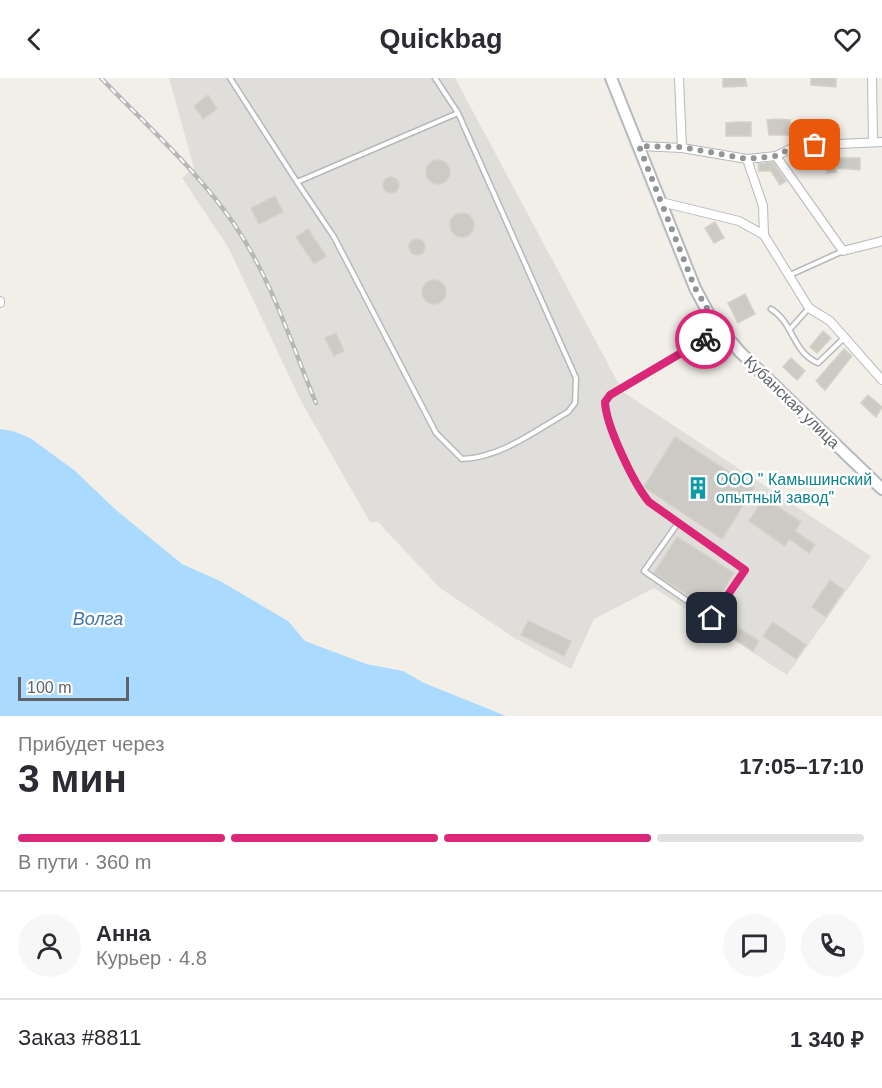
<!DOCTYPE html>
<html lang="ru">
<meta charset="utf-8">
<style>
:root{--surface:#fff;--page:#f7f7f7;--text:#2b2b33;--muted:#7c7c81;--line:#e1e1e2;--accent:#db2777}
body{margin:0;font-family:Helvetica,sans-serif;background:var(--page);color:var(--text);height:100vh;display:flex;flex-direction:column;font-size:22px;white-space:nowrap}
*{box-sizing:border-box;margin:0}
p{font-size:20px;color:var(--muted)}
.icon{flex:none;width:33px;height:33px;fill:none;stroke:currentColor;stroke-width:2;stroke-linecap:round;stroke-linejoin:round}
.map{position:relative;height:638px;overflow:hidden}
.panel{display:flex;flex-direction:column;background:var(--surface);flex:1}
.panel>*{flex:none}
.scale{position:absolute;left:18px;bottom:15px;width:111px;box-sizing:border-box;padding-left:6px;border:3px solid #5f6368;border-top:0;font-size:16px;line-height:21px;white-space:nowrap;color:#5f6368;-webkit-text-stroke:4px #fff;paint-order:stroke}
.pin{position:absolute;display:grid;place-items:center;width:51px;height:51px;color:#fff;margin:-26px;border-radius:12px;box-shadow:0 3px 9px #0006}
.courier{position:absolute;display:grid;place-items:center;width:60px;height:60px;margin:-30px;border:4px solid #db2777;border-radius:50%;background:#fff;color:#222;box-shadow:0 2px 8px #0007}
.head em{font-style:normal;font-weight:800}
.head div{display:flex;flex-direction:column-reverse}
.head{display:flex;align-items:center;justify-content:space-between;height:102px;padding:0 18px}
h1{font-size:39px;font-weight:800;line-height:45px}
.bar{display:grid;grid-template-columns:repeat(4,1fr);gap:9px 6px;align-content:center;height:72px;padding:0 18px}
.bar i{height:8px;border-radius:4px;background:var(--line)}
.bar .active{background:var(--accent)}
.bar p{grid-column:span 4}
.line{display:flex;align-items:center;gap:15px;padding:0 18px;border-top:2px solid var(--line)}
.line div{flex:1}
.round{display:grid;place-items:center;flex:none;width:63px;height:63px;border-radius:32px;background:var(--page)}
header{display:flex;justify-content:space-between;align-items:center;height:78px;padding:0 18px;background:var(--surface);font-size:27px;font-weight:800}
.map>svg:first-child{display:block}
.industrial{fill:#e0deda}
.water{fill:#aadaff}
.building{fill:#cccac5;stroke:#d6d1c6;stroke-width:1.5}
.lines{fill:none;stroke-linecap:round;stroke-linejoin:round}
.lane-casing{stroke:#b5b8bc;stroke-width:7}
.street-casing{stroke:#b5b8bc;stroke-width:10}
.secondary-casing{stroke:#b6babf;stroke-width:14}
.lane{stroke:#fff;stroke-width:4}
.street{stroke:#fff;stroke-width:8}
.secondary{stroke:#fff;stroke-width:10}
.rail-casing{stroke:#b6b7b8;stroke-width:4.5}
.rail{stroke:#fff;stroke-width:2;stroke-dasharray:7;stroke-linecap:butt}
.done{stroke:#929495;stroke-width:6;stroke-dasharray:0 10.8}
.route{stroke:#db2777;stroke-width:8}
.labels{text-anchor:middle;dominant-baseline:central;stroke-width:5;stroke-linejoin:round;paint-order:stroke}
.street-label{font-size:16px;fill:#5f6368;stroke:#fff}
.culture-label{font-size:16px;fill:#0d838f;stroke:#fff;text-anchor:start}
.water-label{font-size:18px;font-style:italic;fill:#4174aa;stroke:#fff}
</style>
<header><svg class="icon" aria-label="back" viewBox="0 0 24 24"><path d="M15 5l-7 7 7 7"/></svg>Quickbag<svg class="icon" aria-label="heart" viewBox="0 0 24 24"><path d="M12 20l-8-8c-3-5 5-10 8-4 3-6 11-1 8 4z"/></svg></header>
<div class="map">
<svg width="882" height="638" viewBox="0 0 882 638">
<rect width="100%" height="100%" fill="#f1efe8"/>
<path class="industrial" d="M169,0H455L623,314L871,478L787,597L654,510L594,541L571,591L516,561L440,510L378,444H370L301,323L228,169L182,100L194,90Z"/>
<path class="water" d="M0,351L13,353L30,360L74,392L116,432L182,486L220,503L288,543L305,563L366,586L403,593L424,605L506,638H0Z"/>
<path class="building" d="M723,0H745L747,8L723,9Z
M811,0H836V9L811,7Z
M208,17L217,31L203,41L194,28Z
M778,41L790,42L791,57H769L767,42Z
M809,42L833,45V57H809Z
M739,44H751V58H726V45Z
M807,80H860V92L836,90V94L827,95V90L808,91Z
M426 94a12 12 0 1 1 24 0a12 12 0 1 1-24 0Z
M773,84L786,103L780,107L771,93H759L758,86Z
M383 107a8 8 0 1 1 16 0a8 8 0 1 1-16 0Z
M275,118L283,134L259,146L251,130Z
M450 147a12 12 0 1 1 24 0a12 12 0 1 1-24 0Z
M715,144L724,160L714,165L705,150Z
M308,151L326,178L314,186L296,159Z
M409 169a8 8 0 1 1 16 0a8 8 0 1 1-16 0Z
M422 214a12 12 0 1 1 24 0a12 12 0 1 1-24 0Z
M745,216L755,236L738,245L728,225Z
M823,253L831,260L817,275L810,269Z
M336,255L344,273L334,278L325,260Z
M844,271L852,278L825,312L816,303Z
M791,280L805,293L797,302L783,289Z
M868,317L882,329L876,339L861,325Z
M675,359L754,410L722,461L644,409Z
M764,420L801,444L795,453L815,467L809,475L789,461L785,468L749,443Z
M677,459L734,495L711,532L654,495Z
M830,502L844,512L826,539L812,529Z
M528,543L571,563L564,578L521,557Z
M773,544L806,567L796,581L763,558Z
M731,545L759,563L753,573L725,554Z"/>
<g class="lines">
<g class="lane-casing">
<path id="lane" d="M230,0L297,104L458,35L435,0
M297,104L334,159L436,355L462,381C500,380 535,353 568,334L575,325L576,300L458,35
M790,197L843,173
M771,231C794,245 792,274 818,285L844,260
M791,250L808,231
M678,445L644,493L712,540L745,492L649,424C634,405 606,348 605,324L610,317L720,252"/>
</g>
<g class="street-casing">
<path id="street" d="M679,0L682,70
M872,0L873,64
M639,68L682,70L747,81L776,78L796,68L882,64
M776,78L843,173L882,163
M747,81L763,128L764,157
M661,124L739,143L764,157L809,230L830,243L882,302
M0,223V225"/>
</g>
<g class="secondary-casing">
<path id="secondary" d="M611,0L695,210L711,240L740,274L882,411"/>
</g>
<use href="#lane" class="lane"/>
<use href="#street" class="street"/>
<use href="#secondary" class="secondary"/>
<g class="rail-casing">
<path id="rail" d="M101,0C146,47 197,92 234,146C271,200 291,265 316,325"/>
</g>
<use href="#rail" class="rail"/>
</g>
<g class="lines">
<path class="done" d="M705,261L720,252L695,210L639,68L682,69L747,81L776,78L796,68L815,67"/>
<path class="route" d="M705,261L610,317L605,324C606,348 634,406 649,424L745,492L712,540"/>
</g>
<defs>
<g id="building-bare" transform="scale(1.8)"><path d="M-4-6H4V6H1V3H-1V6H-4ZM-2.5-4.3h1.7v1.8h-1.7ZM.8-4.3h1.7v1.8H.8ZM-2.5-1h1.7V.8h-1.7ZM.8-1h1.7V.8H.8Z" fill="#0f9aa8" stroke="#fff" stroke-width="2.5" paint-order="stroke"/></g>
</defs>
<g fill-rule="evenodd">
<use href="#building-bare" x="698" y="410"/>
</g>
<g class="labels">
<g class="street-label">
<text transform="translate(792 324) rotate(44)">Кубанская улица</text>
</g>
<g class="culture-label">
<text x="716" y="401">ООО " Камышинский<tspan x="716" dy="18">опытный завод"</tspan></text>
</g>
<g class="water-label">
<text x="98" y="541">Волга</text>
</g>
</g>
</svg>
<div class="scale">100 m</div>
<div class="pin" style="left:815px;top:67px;background:#ea580c"><svg class="icon" aria-label="bag" viewBox="0 0 24 24"><path d="M5 8h14l-1 12H6zM9 8a3 3 0 0 1 6 0"/></svg></div>
<div class="pin" style="left:712px;top:540px;background:#1f2937"><svg class="icon" aria-label="home" viewBox="0 0 24 24"><path d="M3 11l9-7 9 7M6 9v11h12V9"/></svg></div>
<div class="courier" style="left:705px;top:261px"><svg class="icon" aria-label="bike" viewBox="0 0 24 24"><circle cx="6" cy="16" r="4"/><circle cx="18" cy="16" r="4"/><path d="M6 16l4-8h5l3 8M10 8l3 8H6M13 5h3"/></svg></div>
</div>
<section class="panel">
<div class="head"><div><h1>3 мин</h1><p>Прибудет через</p></div><em>17:05–17:10</em></div>
<div class="bar"><i class="active"></i><i class="active"></i><i class="active"></i><i></i><p>В пути · 360 m</p></div>
<div class="line" style="height:108px"><a class="round"><svg class="icon" aria-label="person" viewBox="0 0 24 24"><circle cx="12" cy="8" r="4"/><path d="M4 21q1-7 8-7t8 7"/></svg></a><div><b>Анна</b><p>Курьер · 4.8</p></div><a class="round"><svg class="icon" aria-label="chat" viewBox="0 0 24 24"><path d="M4 5h16v11H9l-5 4z"/></svg></a><a class="round"><svg class="icon" aria-label="phone" viewBox="0 0 24 24"><path d="M5 4h4l2 5-3 2q2 4 5 5l2-3 5 2v4C11 20 4 13 5 4z"/></svg></a></div>
<div class="line" style="height:78px"><div>Заказ #8811</div><b>1 340 ₽</b></div>
</section>
